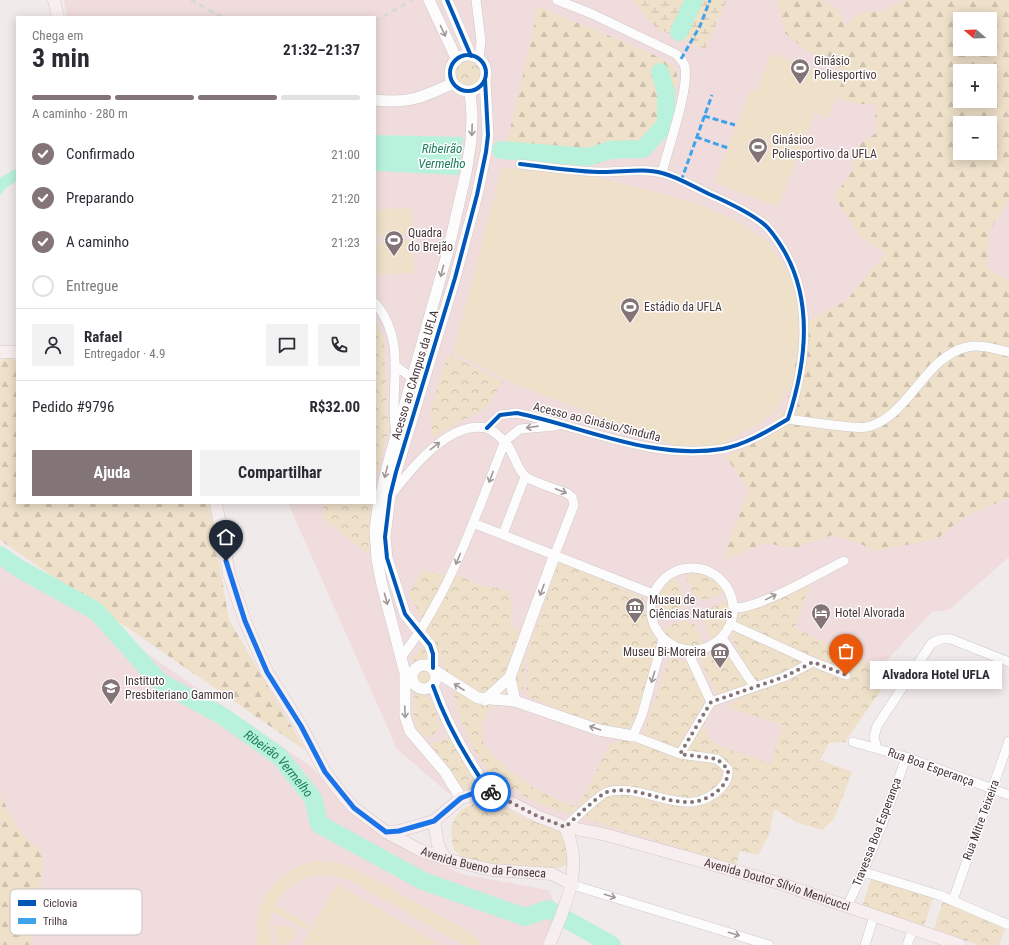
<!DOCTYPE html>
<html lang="pt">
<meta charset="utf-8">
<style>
:root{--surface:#fff;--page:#f2f2f3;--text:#2b2b33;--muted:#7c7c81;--line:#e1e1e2;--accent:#837477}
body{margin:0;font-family:"Roboto Condensed",sans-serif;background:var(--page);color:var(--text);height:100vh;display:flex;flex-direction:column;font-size:15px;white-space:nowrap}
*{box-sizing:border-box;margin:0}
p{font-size:13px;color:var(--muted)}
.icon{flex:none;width:22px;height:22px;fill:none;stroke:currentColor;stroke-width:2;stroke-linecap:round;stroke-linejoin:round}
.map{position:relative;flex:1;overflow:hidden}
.panel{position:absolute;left:16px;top:16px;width:360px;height:488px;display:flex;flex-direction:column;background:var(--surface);border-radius:0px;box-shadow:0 2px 10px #0003}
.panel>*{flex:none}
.needle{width:26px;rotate:289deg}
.buttons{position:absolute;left:953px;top:12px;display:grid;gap:8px}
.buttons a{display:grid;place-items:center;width:44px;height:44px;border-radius:0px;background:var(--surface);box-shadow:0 2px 10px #0003;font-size:20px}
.pin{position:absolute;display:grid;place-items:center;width:34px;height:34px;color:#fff;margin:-41px -17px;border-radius:50% 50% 50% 0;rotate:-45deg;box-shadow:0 0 4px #0007}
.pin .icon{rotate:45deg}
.courier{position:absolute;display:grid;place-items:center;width:40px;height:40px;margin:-20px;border:3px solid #1a73e8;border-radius:50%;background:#fff;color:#222;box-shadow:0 1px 5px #0007}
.bubble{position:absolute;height:28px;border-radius:0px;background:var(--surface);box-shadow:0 2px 10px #0003;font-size:13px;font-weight:700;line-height:28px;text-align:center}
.summary em{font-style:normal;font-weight:700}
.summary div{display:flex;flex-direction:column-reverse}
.summary{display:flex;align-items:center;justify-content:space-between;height:68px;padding:0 16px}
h1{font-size:26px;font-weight:700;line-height:30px}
.bar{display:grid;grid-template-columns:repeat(4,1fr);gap:6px 4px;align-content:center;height:48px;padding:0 16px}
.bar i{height:5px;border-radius:3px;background:var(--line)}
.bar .active{background:var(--accent)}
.bar p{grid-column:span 4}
.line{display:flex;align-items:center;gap:10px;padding:0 16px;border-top:1px solid var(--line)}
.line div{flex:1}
.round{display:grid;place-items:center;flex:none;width:42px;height:42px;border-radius:0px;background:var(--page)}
ol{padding:0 16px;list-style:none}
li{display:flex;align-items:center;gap:12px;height:44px}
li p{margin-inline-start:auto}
li .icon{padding:4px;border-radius:50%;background:var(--accent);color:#fff;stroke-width:4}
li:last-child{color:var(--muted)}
li i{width:22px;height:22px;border:2px solid var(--line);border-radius:50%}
.action{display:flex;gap:8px;margin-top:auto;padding:8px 16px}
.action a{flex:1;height:46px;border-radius:0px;background:var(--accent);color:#fff;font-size:16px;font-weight:700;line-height:46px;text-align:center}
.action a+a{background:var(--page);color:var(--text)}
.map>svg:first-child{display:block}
.education{fill:#f0dcdd;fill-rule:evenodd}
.forest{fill:url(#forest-firs);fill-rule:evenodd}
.wetland{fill:url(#wetland-marsh)}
.park{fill:url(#park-crowns);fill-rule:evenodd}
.garden{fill:#eee0c9}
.water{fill:#b8f2dc}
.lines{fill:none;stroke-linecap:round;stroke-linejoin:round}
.river{stroke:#b8f2dc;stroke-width:18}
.minor-casing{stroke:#cfc8c9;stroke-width:10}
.tertiary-casing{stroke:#cfc8c9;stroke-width:12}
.secondary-casing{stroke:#d7c7c8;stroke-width:13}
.minor{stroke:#fdfcfc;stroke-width:9}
.tertiary{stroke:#fdfcfc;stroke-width:11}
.secondary{stroke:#f7eeef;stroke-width:12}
.rail{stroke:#d9d8d8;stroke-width:3;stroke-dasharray:5 5;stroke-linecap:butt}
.quiet{stroke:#3fa3ec;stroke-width:3;stroke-dasharray:6 3;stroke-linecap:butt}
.cycleway-casing{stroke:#fff;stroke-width:6}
.cycleway{stroke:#0057b8;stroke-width:4}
.oneway{stroke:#a2989a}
.done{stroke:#837477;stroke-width:4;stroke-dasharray:0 7.2}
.route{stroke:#1a73e8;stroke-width:5}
.labels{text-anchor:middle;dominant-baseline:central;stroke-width:3;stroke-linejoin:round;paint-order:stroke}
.poi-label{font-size:12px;fill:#483538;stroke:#fff;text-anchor:start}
.street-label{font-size:12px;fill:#483538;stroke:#fff}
.water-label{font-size:13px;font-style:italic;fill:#1f805d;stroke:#fff}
.key{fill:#fff;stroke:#c8c2c3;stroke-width:1}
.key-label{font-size:11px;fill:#483538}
</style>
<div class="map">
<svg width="1009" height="945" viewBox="0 0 1009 945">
<defs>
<pattern id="forest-firs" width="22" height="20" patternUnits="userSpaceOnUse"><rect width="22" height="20" fill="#eee0c9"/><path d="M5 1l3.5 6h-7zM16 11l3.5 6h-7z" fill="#cec1ad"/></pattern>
<pattern id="wetland-marsh" width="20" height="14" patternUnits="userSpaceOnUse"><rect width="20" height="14" fill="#eee0c9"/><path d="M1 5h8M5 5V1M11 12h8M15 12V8" fill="none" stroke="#cec1ad"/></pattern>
<pattern id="park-crowns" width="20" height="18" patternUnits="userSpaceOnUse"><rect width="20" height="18" fill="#eee0c9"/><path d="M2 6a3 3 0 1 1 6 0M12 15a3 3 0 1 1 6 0" fill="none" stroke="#cec1ad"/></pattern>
</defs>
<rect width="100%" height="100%" fill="#f1eaeb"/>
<path class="education" d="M64,0H1009V557L949,610L932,612L701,858L448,793L397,749L288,503H375V17H67ZM960,19H990V49H960ZM960,71H990V101H960ZM960,123H990V153H960Z
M0,559L133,644L312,767L340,802L398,843L461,874L549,890L558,911L543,945H0Z"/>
<path class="forest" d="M777,0H821L837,8L845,25L862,12H884L903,0H1009V201L989,231L987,269L1009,280V498L963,517L937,539L875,551L861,544L832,535L795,548L764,543L724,560L732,532L749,490L726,457L756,440L786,407L794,368L808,322L847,300L886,253L860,236L834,197L854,168L852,150L876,133L875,104H856L836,97L840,70L806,50L785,33ZM960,19H990V49H960ZM960,71H990V101H960ZM960,123H990V153H960Z
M536,6L646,51L675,66L678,81L667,125L657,144L644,150L590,166L505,151L534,28Z
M8,357L17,361V503H209L229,620L306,751L0,540V362Z
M0,794C8,809 22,842 39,848L43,858L38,921L30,945H0Z"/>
<path class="wetland" d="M633,0H727L705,49L656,28Z"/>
<path class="park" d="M453 73a15 15 0 1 1 30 0a15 15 0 1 1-30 0Z
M375,321L384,336L388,434L375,481Z
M448,354L503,382L485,408L432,438L430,411Z
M324,503H371L369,555L323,518Z
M560,559L643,598L660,647L635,728L611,731L526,696L529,647Z
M423,570L451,576H460L481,586L509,590C512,600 513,616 510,625L526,634L524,688L490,709L481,727L484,732L483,744C509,775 539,794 578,807L611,743L636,739L644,732L670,656L693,664L715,698L717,694L702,665L700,657L726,647L752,680L732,639L739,612L814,574L795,628L892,674L845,742L829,743L820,760L852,772L834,819L822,830L796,822L774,809L769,835L758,855L740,851L736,865L556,810L531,801L518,792L499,783L486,769L475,752L461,721L454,697V687L409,593ZM748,685L754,686L727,707L783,725L771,764L719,746L710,739L704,724L719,703Z
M696,573C710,575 717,580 725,592L705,600L694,595L685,575Z
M676,577L684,600L679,612L659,621C655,599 659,590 676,577Z
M729,599C732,618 727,630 712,642L704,622L707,616L709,609Z
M683,620L696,625L704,646C683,649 674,647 662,629Z
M423,643L431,661H423L416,665L412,657L419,651Z
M417 677a8 8 0 1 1 16 0a8 8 0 1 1-16 0Z
M416,692L428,696L432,701L440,727L432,737L421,736C413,721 410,708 416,692Z
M451,738L481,788L465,794L447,764L429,744Z
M482,801L495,802L527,819L564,833L572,859C568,863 564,867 557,868C539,871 471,865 458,854C453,850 453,845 452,840C449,816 461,807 482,801Z
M872,876L934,895L924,926L862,907Z
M943,901L1005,929L999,945H979L934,929Z"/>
<path class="garden" d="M771,53L843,79L829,118L815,113L778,207L714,182L751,89L757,91Z
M502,167L602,178L699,204L738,222L767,241L789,272L800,305V342L789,386L775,411L759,424L720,446H675L510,382L453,353Z
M411,207L413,233L375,237V210Z
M412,239L415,272L375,276V243Z
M316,861L337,862L357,870L468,931L485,945H463L353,882C323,868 292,876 275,905L310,925L307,931L273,911L270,924L272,945H258C250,904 275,869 316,861Z
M337,884L441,945H302Z
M274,926H286L297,931L288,945H277Z"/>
<path class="water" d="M375,135L463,137L459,175L375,171Z
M17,168V181L7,187L0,195V178Z"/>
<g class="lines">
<g class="river">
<path d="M679,32L694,0"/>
<path d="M501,150L588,157L610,150L643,149L666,124V92L660,72"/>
<path id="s1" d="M0,555L20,569L96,611L159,681L224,717L280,757L313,798L319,824L423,881L525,917L548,909L612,945"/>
</g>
<g class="minor-casing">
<path id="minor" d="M476,0L481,41L479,59
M557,0L590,13L676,54C680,58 684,62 685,67C689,90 668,148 662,173
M375,303C409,343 388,388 396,434
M396,366L413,379
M788,419C809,422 830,425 851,427C856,427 862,428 867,427C908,418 925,356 967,347C980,344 996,349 1009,352
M487,428L500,415L517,413C584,427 651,460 722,449C745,445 768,431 788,419C806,364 814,301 783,249C778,241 772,231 765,225C752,214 725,201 709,194C694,187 678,177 662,173C644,168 623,172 604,172C576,172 548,167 520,164
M391,495C410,470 449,420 486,428C491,429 499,436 503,440C514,449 515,467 525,476C529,481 559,490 567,493L572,497L574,505L555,554
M473,523L653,594
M503,534L525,477
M651 609a41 41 0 1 1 82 0a41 41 0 1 1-82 0Z
M734,608C759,609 819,573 844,561
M730,624L813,662L846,675
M722,638L754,686
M402,656C451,593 476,514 505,441L520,429L555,426
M711,702L784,677L813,662
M853,742L906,757L1009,795
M877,749L874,737L877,726L931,644C938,639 943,638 951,639L1009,662
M680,754L711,702L687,650
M565,827C574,820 598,795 607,792C633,785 659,801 685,802C703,804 730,789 728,769L717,759L680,754L633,736L642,715L663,639
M864,872L939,895L1009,925
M573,885L769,945
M953,900L1009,741
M847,906C871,858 889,808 906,757
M865,945L874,916
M907,945L913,929"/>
</g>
<g class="tertiary-casing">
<path id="tertiary" d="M429,0L457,60
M447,0L471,56
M450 73a18 18 0 1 1 36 0a18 18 0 1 1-36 0Z
M375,100C408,104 424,97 453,83
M412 677a12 12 0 1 1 24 0a12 12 0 1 1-24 0Z
M433,668V654L430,645L405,614L387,558L385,537L390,496L396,472L455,278L477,195L486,152L488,135L485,79
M435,671L478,698L515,701L599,730L633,736
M510,677L515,701
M433,686C446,723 466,758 489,791
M485,700L510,677L555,554
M461,798L445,772L410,731L405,716V673L382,585L377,560L375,530L378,507L387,468L448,251L466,173L471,141L472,115L470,91"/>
</g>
<g class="secondary-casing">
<g id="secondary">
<path d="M54,0L58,17"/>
<path d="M0,352H17"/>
<path id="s2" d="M216,503L229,574L245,621L267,672L301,726L325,772L344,797L354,808L386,832L420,850L445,859L492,870L552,874L573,885"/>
<path d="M434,821L438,845L445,859"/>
<path id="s3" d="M386,832L399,831L434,821L461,798L489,791L537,816L565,827L603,834L779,883L960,945"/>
<path d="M549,945C565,907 585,868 565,827"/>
</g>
</g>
<use href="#minor" class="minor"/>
<use href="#tertiary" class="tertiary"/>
<use href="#secondary" class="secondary"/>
<path class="rail" d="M191,0L222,17
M375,21L412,0"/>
<path class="quiet" d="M681,59L700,26L710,0
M704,116L735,125
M696,137L728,148
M681,181L712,95"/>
<g class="cycleway-casing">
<path id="cycleway" d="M447,0L471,56
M450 73a18 18 0 1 1 36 0a18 18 0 1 1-36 0Z
M487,428L500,415L517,413C584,427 651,460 722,449C745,445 768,431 788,419C806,364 814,301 783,249C778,241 772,231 765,225C752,214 725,201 709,194C694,187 678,177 662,173C644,168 623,172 604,172C576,172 548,167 520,164
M433,668V654L430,645L405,614L387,558L385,537L390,496L396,472L455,278L477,195L486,152L488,135L485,79
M433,686C446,723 466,758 489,791"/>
</g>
<use href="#cycleway" class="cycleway"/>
</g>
<defs><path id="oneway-shaft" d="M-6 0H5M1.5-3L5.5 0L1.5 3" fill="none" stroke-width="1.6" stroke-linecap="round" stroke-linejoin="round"/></defs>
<g class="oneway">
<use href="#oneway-shaft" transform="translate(443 31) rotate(65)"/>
<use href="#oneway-shaft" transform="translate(472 130) rotate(92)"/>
<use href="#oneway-shaft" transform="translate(442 271) rotate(105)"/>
<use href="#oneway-shaft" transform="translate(532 427) rotate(172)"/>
<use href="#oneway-shaft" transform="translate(435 446) rotate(-38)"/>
<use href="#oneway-shaft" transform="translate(386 472) rotate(104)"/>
<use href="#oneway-shaft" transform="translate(491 477) rotate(111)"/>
<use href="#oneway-shaft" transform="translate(561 491) rotate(21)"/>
<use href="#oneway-shaft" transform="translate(458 559) rotate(113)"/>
<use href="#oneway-shaft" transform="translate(542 590) rotate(110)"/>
<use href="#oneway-shaft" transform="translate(771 597) rotate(-26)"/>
<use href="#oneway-shaft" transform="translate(386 599) rotate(75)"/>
<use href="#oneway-shaft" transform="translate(653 677) rotate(107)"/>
<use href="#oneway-shaft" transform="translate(459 687) rotate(-147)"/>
<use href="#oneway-shaft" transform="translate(405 712) rotate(87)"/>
<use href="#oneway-shaft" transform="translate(595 728) rotate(-161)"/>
<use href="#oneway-shaft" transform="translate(610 896) rotate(17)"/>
<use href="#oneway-shaft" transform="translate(734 934) rotate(17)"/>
</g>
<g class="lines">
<path class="done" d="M491,792L537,816L565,827C574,820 598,795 607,792C633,785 659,801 685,802C703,804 730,789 728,769L717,759L680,754L711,702L784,677L813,662L846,675"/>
<path class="route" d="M226,561L245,621L267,672L301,726L325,772L354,808L386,832L399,831L434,821L461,798L474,793L491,792"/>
</g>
<defs>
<g id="stadium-pin" transform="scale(1)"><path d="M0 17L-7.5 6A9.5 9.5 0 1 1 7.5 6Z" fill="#837477" stroke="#fff"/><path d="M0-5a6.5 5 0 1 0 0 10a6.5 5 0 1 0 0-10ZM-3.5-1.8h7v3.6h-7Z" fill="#fff"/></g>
<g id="museum-pin" transform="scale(1)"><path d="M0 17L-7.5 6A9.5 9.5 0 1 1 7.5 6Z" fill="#837477" stroke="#fff"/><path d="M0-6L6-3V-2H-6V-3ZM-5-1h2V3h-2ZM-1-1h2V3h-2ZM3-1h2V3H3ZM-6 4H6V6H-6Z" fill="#fff"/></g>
<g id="hotel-pin" transform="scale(1)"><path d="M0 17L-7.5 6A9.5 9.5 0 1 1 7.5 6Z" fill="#837477" stroke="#fff"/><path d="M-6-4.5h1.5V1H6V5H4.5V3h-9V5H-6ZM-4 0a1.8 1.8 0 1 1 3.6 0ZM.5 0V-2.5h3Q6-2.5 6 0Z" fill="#fff"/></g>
<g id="school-pin" transform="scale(1)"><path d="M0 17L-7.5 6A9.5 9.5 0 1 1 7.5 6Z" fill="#837477" stroke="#fff"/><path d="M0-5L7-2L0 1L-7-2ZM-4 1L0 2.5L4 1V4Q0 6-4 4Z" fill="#fff"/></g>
</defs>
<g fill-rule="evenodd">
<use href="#stadium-pin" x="800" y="68"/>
<use href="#stadium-pin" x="758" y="147"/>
<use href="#stadium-pin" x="394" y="240"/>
<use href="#stadium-pin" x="630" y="307"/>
<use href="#museum-pin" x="635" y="607"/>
<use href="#hotel-pin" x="821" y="613"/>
<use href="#museum-pin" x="720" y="652"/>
<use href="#school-pin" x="111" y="688"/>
</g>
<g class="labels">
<g class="poi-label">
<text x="814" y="61">Ginásio<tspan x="814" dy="14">Poliesportivo</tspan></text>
<text x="772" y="140">Ginásioo<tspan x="772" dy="14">Poliesportivo da UFLA</tspan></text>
<text x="408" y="233">Quadra<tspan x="408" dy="14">do Brejão</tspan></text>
<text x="644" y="307">Estádio da UFLA</text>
<text x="649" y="600">Museu de<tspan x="649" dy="14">Ciências Naturais</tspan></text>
<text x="835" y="613">Hotel Alvorada</text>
<text x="706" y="652" text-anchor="end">Museu Bi-Moreira</text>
<text x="125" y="681">Instituto<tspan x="125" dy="14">Presbiteriano Gammon</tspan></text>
</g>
<g class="street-label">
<text transform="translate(415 375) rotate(-73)">Acesso ao CAmpus da UFLA</text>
<text transform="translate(597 422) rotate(14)">Acesso ao Ginásio/Sindufla</text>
<text transform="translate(931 767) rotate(20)">Rua Boa Esperança</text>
<text transform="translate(981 820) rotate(-70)">Rua Mitre Teixeira</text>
<text transform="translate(877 832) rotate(-69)">Travessa Boa Esperança</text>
<text stroke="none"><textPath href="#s2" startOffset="483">Avenida Bueno da Fonseca</textPath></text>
<text stroke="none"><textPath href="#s3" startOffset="418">Avenida Doutor Sílvio Menicucci</textPath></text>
</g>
<g class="water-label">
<text x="442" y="148">Ribeirão<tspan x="442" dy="15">Vermelho</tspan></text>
<text stroke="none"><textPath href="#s1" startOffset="352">Ribeirão Vermelho</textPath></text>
</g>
</g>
<rect x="10" y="889" width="132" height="46" rx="6" class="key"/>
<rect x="18" y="900" width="18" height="6" fill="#0057b8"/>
<rect x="18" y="918" width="18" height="6" fill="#3fa3ec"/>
<g class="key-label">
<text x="43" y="907">Ciclovia</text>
<text x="43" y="925">Trilha</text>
</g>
</svg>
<div class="buttons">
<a><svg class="needle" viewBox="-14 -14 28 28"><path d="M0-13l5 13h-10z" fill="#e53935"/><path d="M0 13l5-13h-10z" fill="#7c7c81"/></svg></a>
<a>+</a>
<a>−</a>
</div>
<div class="pin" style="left:846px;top:675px;background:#ea580c"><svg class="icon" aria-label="bag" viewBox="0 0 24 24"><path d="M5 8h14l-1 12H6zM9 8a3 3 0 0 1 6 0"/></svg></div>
<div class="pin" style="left:226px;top:561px;background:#1f2937"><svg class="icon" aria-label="home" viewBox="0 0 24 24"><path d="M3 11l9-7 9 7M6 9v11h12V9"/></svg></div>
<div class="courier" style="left:491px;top:792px"><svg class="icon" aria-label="bike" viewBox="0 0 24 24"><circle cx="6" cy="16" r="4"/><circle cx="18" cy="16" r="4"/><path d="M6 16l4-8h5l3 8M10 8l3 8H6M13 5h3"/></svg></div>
<div class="bubble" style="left:870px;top:661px;width:132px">Alvadora Hotel UFLA</div>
<section class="panel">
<div class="summary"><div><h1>3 min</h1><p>Chega em</p></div><em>21:32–21:37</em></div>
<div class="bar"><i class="active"></i><i class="active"></i><i class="active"></i><i></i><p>A caminho · 280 m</p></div>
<ol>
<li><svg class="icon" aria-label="check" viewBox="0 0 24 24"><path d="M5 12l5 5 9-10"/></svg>Confirmado<p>21:00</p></li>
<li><svg class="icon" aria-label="check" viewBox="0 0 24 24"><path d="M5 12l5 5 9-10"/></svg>Preparando<p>21:20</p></li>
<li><svg class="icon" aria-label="check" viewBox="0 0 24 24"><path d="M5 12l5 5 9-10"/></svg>A caminho<p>21:23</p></li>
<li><i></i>Entregue</li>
</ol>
<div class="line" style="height:72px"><a class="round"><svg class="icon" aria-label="person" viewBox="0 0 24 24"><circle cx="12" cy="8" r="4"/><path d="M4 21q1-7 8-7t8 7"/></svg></a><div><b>Rafael</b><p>Entregador · 4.9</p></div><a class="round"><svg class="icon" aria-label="chat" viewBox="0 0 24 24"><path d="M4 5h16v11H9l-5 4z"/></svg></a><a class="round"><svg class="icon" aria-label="phone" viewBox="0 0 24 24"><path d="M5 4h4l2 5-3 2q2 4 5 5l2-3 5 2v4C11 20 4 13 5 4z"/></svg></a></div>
<div class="line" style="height:52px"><div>Pedido #9796</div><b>R$32.00</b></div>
<div class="action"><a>Ajuda</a><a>Compartilhar</a></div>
</section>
</div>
